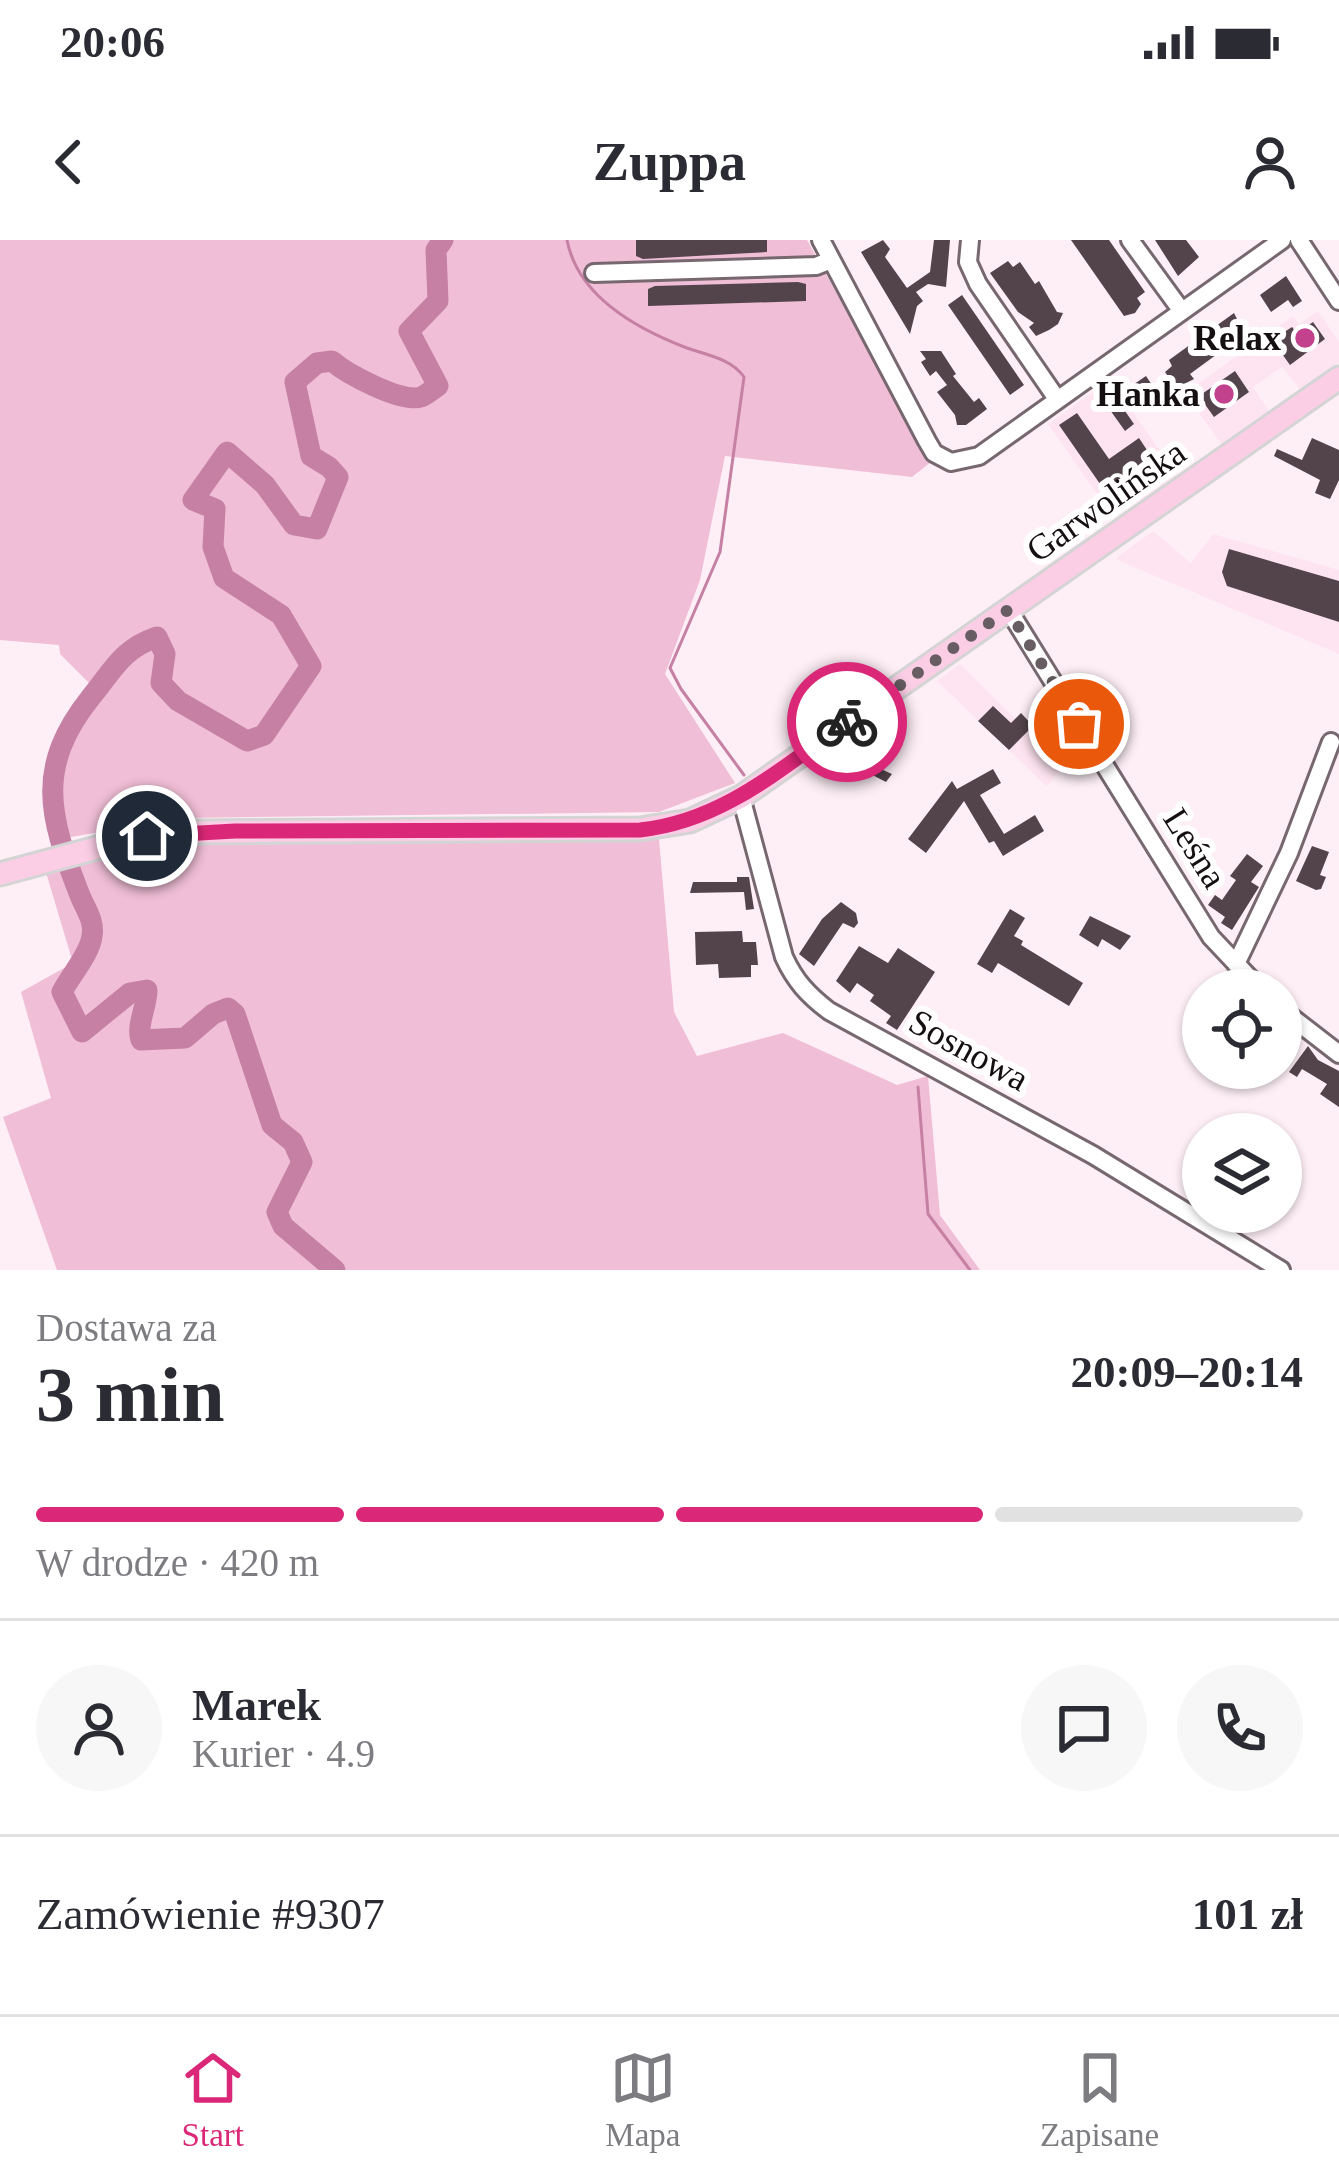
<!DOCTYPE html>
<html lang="pl">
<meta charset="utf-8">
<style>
:root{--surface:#fff;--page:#f7f7f7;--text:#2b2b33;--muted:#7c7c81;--line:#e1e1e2;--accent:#db2777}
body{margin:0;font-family:Georgia,serif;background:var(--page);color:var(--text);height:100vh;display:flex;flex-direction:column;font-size:45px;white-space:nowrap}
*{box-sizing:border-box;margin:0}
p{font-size:39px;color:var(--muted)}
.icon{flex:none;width:66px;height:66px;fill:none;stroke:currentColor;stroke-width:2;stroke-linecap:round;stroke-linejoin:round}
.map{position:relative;height:1030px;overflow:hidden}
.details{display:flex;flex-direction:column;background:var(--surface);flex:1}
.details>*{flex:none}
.controls{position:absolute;left:1182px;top:729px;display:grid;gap:24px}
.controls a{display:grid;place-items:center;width:120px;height:120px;border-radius:50%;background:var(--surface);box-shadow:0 3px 9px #0004;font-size:60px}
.pin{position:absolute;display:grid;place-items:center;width:102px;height:102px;color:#fff;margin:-51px;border:6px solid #fff;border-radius:50%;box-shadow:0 3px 12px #0007}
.courier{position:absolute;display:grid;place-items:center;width:120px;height:120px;margin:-60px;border:9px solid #db2777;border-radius:50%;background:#fff;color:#222;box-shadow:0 3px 15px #0007}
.overview em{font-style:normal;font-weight:700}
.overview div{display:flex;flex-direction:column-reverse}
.overview{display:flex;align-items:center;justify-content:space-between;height:204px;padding:0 36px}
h1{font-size:78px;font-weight:700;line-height:90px}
.bar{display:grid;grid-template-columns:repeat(4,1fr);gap:18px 12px;align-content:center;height:144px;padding:0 36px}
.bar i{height:15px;border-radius:9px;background:var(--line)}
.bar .on{background:var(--accent)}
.bar p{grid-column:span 4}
.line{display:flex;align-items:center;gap:30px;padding:0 36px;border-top:3px solid var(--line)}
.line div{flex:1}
.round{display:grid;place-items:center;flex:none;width:126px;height:126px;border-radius:63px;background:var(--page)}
.status{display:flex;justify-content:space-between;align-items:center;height:84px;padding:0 60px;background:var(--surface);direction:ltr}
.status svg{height:33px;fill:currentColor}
header{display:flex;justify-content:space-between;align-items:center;height:156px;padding:0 36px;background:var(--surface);font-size:54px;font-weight:700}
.menu{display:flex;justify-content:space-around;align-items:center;height:168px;border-top:3px solid var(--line);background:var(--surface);font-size:33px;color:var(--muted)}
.menu a{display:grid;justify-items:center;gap:6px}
.menu .on{color:var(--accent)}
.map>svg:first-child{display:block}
.built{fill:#fee4f0}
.green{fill:#f0bed6}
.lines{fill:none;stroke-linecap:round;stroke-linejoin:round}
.stream{stroke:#c580a4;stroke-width:3}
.river{stroke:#c580a4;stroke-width:21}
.building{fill:#53444b}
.minor-casing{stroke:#77686f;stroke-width:22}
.major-casing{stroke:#d5d4d4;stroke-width:27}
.minor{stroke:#fff;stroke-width:16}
.major{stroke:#fbcee5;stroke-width:21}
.done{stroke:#675d62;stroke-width:12;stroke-dasharray:0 21.6}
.route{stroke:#db2777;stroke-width:15}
.poi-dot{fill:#c2428d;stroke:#fff;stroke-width:4.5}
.labels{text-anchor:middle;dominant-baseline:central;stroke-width:12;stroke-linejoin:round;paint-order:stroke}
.poi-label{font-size:36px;font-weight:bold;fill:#150f12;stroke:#fff;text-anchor:end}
.street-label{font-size:36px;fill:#150f12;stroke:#fff}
</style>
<div class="status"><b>20:06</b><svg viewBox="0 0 49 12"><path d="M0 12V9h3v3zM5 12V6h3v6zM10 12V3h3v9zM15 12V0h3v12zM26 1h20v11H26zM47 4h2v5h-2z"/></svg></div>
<header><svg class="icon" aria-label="back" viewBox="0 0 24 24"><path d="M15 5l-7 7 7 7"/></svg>Zuppa<svg class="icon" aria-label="person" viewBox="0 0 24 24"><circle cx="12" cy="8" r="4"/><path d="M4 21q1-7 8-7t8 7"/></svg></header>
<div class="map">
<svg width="1339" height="1030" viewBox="0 0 1339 1030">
<rect width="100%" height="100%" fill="#feeff6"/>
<path class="built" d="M1318,71L1339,102V123L1300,149L1282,127L1253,147L1269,171L1222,205L1185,153L1293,76L1299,84Z
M1110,140L1178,236L1142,260L1125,259L1109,271L1048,184Z
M1153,291L1191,323L1213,294L1339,330V414L1115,319Z
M960,424L1064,527L1046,546L937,441Z"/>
<path class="green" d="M0,0H807L931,222L912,237L725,216L700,340L665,434L735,543L659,572L182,578L71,597L65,601C52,538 61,506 100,454L60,414L59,405L0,400Z
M659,599L674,772L697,816L783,793L897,845L928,836L940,975L980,1030H57L3,877L51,858L21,752L73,723L45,629L159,606L225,601Z"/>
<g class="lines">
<path class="stream" d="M567,0C578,57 637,89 687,108C707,115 732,119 744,137L720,312L670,428L681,449L744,535
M918,847L928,974L970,1030"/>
<path class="river" d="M335,1030L283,986L277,972L302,922L293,902L272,885L235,774L228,768L213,774L185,798L141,800C136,785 147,767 147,750L130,753L82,792L62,752C70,736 90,714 92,696C95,680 84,667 79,653C49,576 35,527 91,457C114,429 122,409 157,397L165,414L161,443L178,461L247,501L264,495L311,426L281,375L224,338L213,307L215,269L193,260L227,212L265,245L294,285L317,289L338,237L329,227L311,216L295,142L317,123L332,121C347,134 401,163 421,157C423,157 436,147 438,146L409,91L438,61L436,10L443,0"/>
</g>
<path class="building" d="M636,0H767V12L643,19L636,16Z
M883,0L890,9L885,17L907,48L930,32L934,0H950L946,47L928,44L916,52L923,61L917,66L910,94L861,12Z
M1071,0H1109L1145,52L1137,58L1141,64L1135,73L1124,76Z
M1155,0H1186L1199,17L1178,36Z
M1008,21L1013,27L1020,22L1035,44L1039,41L1057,72L1063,73L1058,84L1049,90L1036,96L1029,87L1034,83L1018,72L990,33Z
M1286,36L1302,61L1293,67L1288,60L1271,72L1260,55Z
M798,42L806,44V61L648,66V49L655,46Z
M962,55L1024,145L1010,155L948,65Z
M1234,73L1245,95L1237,101L1231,92L1215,104L1220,112L1190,134L1194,139L1176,148L1165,132L1172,126L1169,120Z
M1313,82L1325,99L1290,125L1272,100L1292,87L1297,93Z
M920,111H941L956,134L953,136L974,162L979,158L987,169L966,185H957L955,175L937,152L947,145L936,131L930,136L921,122L926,119Z
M1235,131L1249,152L1214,177L1199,156Z
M1146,136L1160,157L1147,166L1143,159L1125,171L1134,184L1125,191L1100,156L1110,150L1115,157Z
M1077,173L1109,219L1139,198L1151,216L1122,237L1125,241L1107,254L1059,185Z
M1312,198L1339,210V240L1330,259L1315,253L1320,240L1274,216L1277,209L1302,220Z
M1229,309L1339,341V382L1227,346L1222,332Z
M993,466L1011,483L1021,473L1033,486L1009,510L978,481Z
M857,506L866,512L861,520L892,534L886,542L853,525L843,540L832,532L843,508L853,511Z
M993,529L1001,543L980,555L1004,594L1035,575L1044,591L1003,616L994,601L989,603L964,561L926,613L908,599L952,541L957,549Z
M1312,606L1329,612L1320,635L1326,637L1321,649L1316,650L1296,641Z
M1247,614L1263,626L1251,642L1259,647L1232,690L1221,683L1225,677L1208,665L1215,655L1222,660L1236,640L1230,636Z
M737,637H749L754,669L746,670L744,652L690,653L693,642H737Z
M841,662L856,673L858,683L854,688L843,683L814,726L799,714L822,679Z
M1010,669L1025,678L1014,696L1023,701L1021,705L1083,743L1069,766L998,723L992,733L977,724Z
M1090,676L1131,696L1120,710L1102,699L1098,707L1079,695Z
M742,691L743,702H756L758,725H751V737L719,738L718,724L696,725L695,692Z
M859,706L888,723L898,708L935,732L897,790L886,783L891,776L870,761L874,755L857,743L850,753L836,741Z
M1308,806L1318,820L1339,831V867L1320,854L1327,844L1302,829L1297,837L1289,832Z"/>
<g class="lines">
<g class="minor-casing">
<path id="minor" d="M821,0L927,201L934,213L951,222L979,216L1282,0
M970,0L968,22L978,44L1057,159
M1130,0L1181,70
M1299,0L1339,61
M594,33L816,26L831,20
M1008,369L1211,697L1261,750
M741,557L784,717C795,741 808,755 829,771L1093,915L1281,1030
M1236,724L1289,613L1331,502
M1281,769L1339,814"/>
</g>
<g class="major-casing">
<path id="major" d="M0,634L115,603L187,592L640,589L690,581L741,557L1339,138"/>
</g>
<use href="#minor" class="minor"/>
<use href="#major" class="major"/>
</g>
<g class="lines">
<path class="done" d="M847,482L1008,370L1079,484"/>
<path class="route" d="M147,596L235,591L640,590C723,581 781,528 847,482"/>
</g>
<g class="poi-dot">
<circle cx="1305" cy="98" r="12"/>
<circle cx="1224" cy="154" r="12"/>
</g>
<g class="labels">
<g class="poi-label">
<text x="1281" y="98">Relax</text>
<text x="1200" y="154">Hanka</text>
</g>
<g class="street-label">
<text transform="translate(1106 261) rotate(-35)">Garwolińska</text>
<text transform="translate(1195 608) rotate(58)">Leśna</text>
<text transform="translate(969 810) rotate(29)">Sosnowa</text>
</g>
</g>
</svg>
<div class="controls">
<a><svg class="icon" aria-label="locate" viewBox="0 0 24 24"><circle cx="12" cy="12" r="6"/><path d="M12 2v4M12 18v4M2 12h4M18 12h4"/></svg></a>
<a><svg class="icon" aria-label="layers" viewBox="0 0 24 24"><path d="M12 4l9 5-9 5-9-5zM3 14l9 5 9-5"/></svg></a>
</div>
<div class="pin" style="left:1079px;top:484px;background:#ea580c"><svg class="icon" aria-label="bag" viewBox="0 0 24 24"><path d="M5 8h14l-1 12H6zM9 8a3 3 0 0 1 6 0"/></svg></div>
<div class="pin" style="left:147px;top:596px;background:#1f2937"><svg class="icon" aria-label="home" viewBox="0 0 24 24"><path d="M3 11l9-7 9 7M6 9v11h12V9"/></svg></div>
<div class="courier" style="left:847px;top:482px"><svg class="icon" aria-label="bike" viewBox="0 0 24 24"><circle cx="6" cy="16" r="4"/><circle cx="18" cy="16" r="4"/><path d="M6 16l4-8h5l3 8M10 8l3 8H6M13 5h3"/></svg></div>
</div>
<section class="details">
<div class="overview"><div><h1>3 min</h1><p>Dostawa za</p></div><em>20:09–20:14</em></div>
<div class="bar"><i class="on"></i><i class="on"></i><i class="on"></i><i></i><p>W drodze · 420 m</p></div>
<div class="line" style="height:216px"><a class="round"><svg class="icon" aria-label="person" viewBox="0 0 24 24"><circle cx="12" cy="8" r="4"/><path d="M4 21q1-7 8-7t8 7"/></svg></a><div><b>Marek</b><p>Kurier · 4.9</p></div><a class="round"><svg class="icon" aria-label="chat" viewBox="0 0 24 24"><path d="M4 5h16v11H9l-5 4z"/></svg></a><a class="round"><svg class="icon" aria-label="phone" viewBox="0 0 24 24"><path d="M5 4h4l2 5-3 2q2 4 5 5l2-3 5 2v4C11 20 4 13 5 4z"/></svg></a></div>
<div class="line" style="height:156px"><div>Zamówienie #9307</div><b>101 zł</b></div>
</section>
<nav class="menu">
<a class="on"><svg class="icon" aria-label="home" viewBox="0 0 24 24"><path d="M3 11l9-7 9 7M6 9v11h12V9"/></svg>Start</a>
<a><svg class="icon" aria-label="map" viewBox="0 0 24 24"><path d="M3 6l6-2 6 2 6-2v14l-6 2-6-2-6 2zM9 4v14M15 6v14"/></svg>Mapa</a>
<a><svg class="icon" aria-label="saved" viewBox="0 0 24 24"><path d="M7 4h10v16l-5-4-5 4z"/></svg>Zapisane</a>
</nav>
